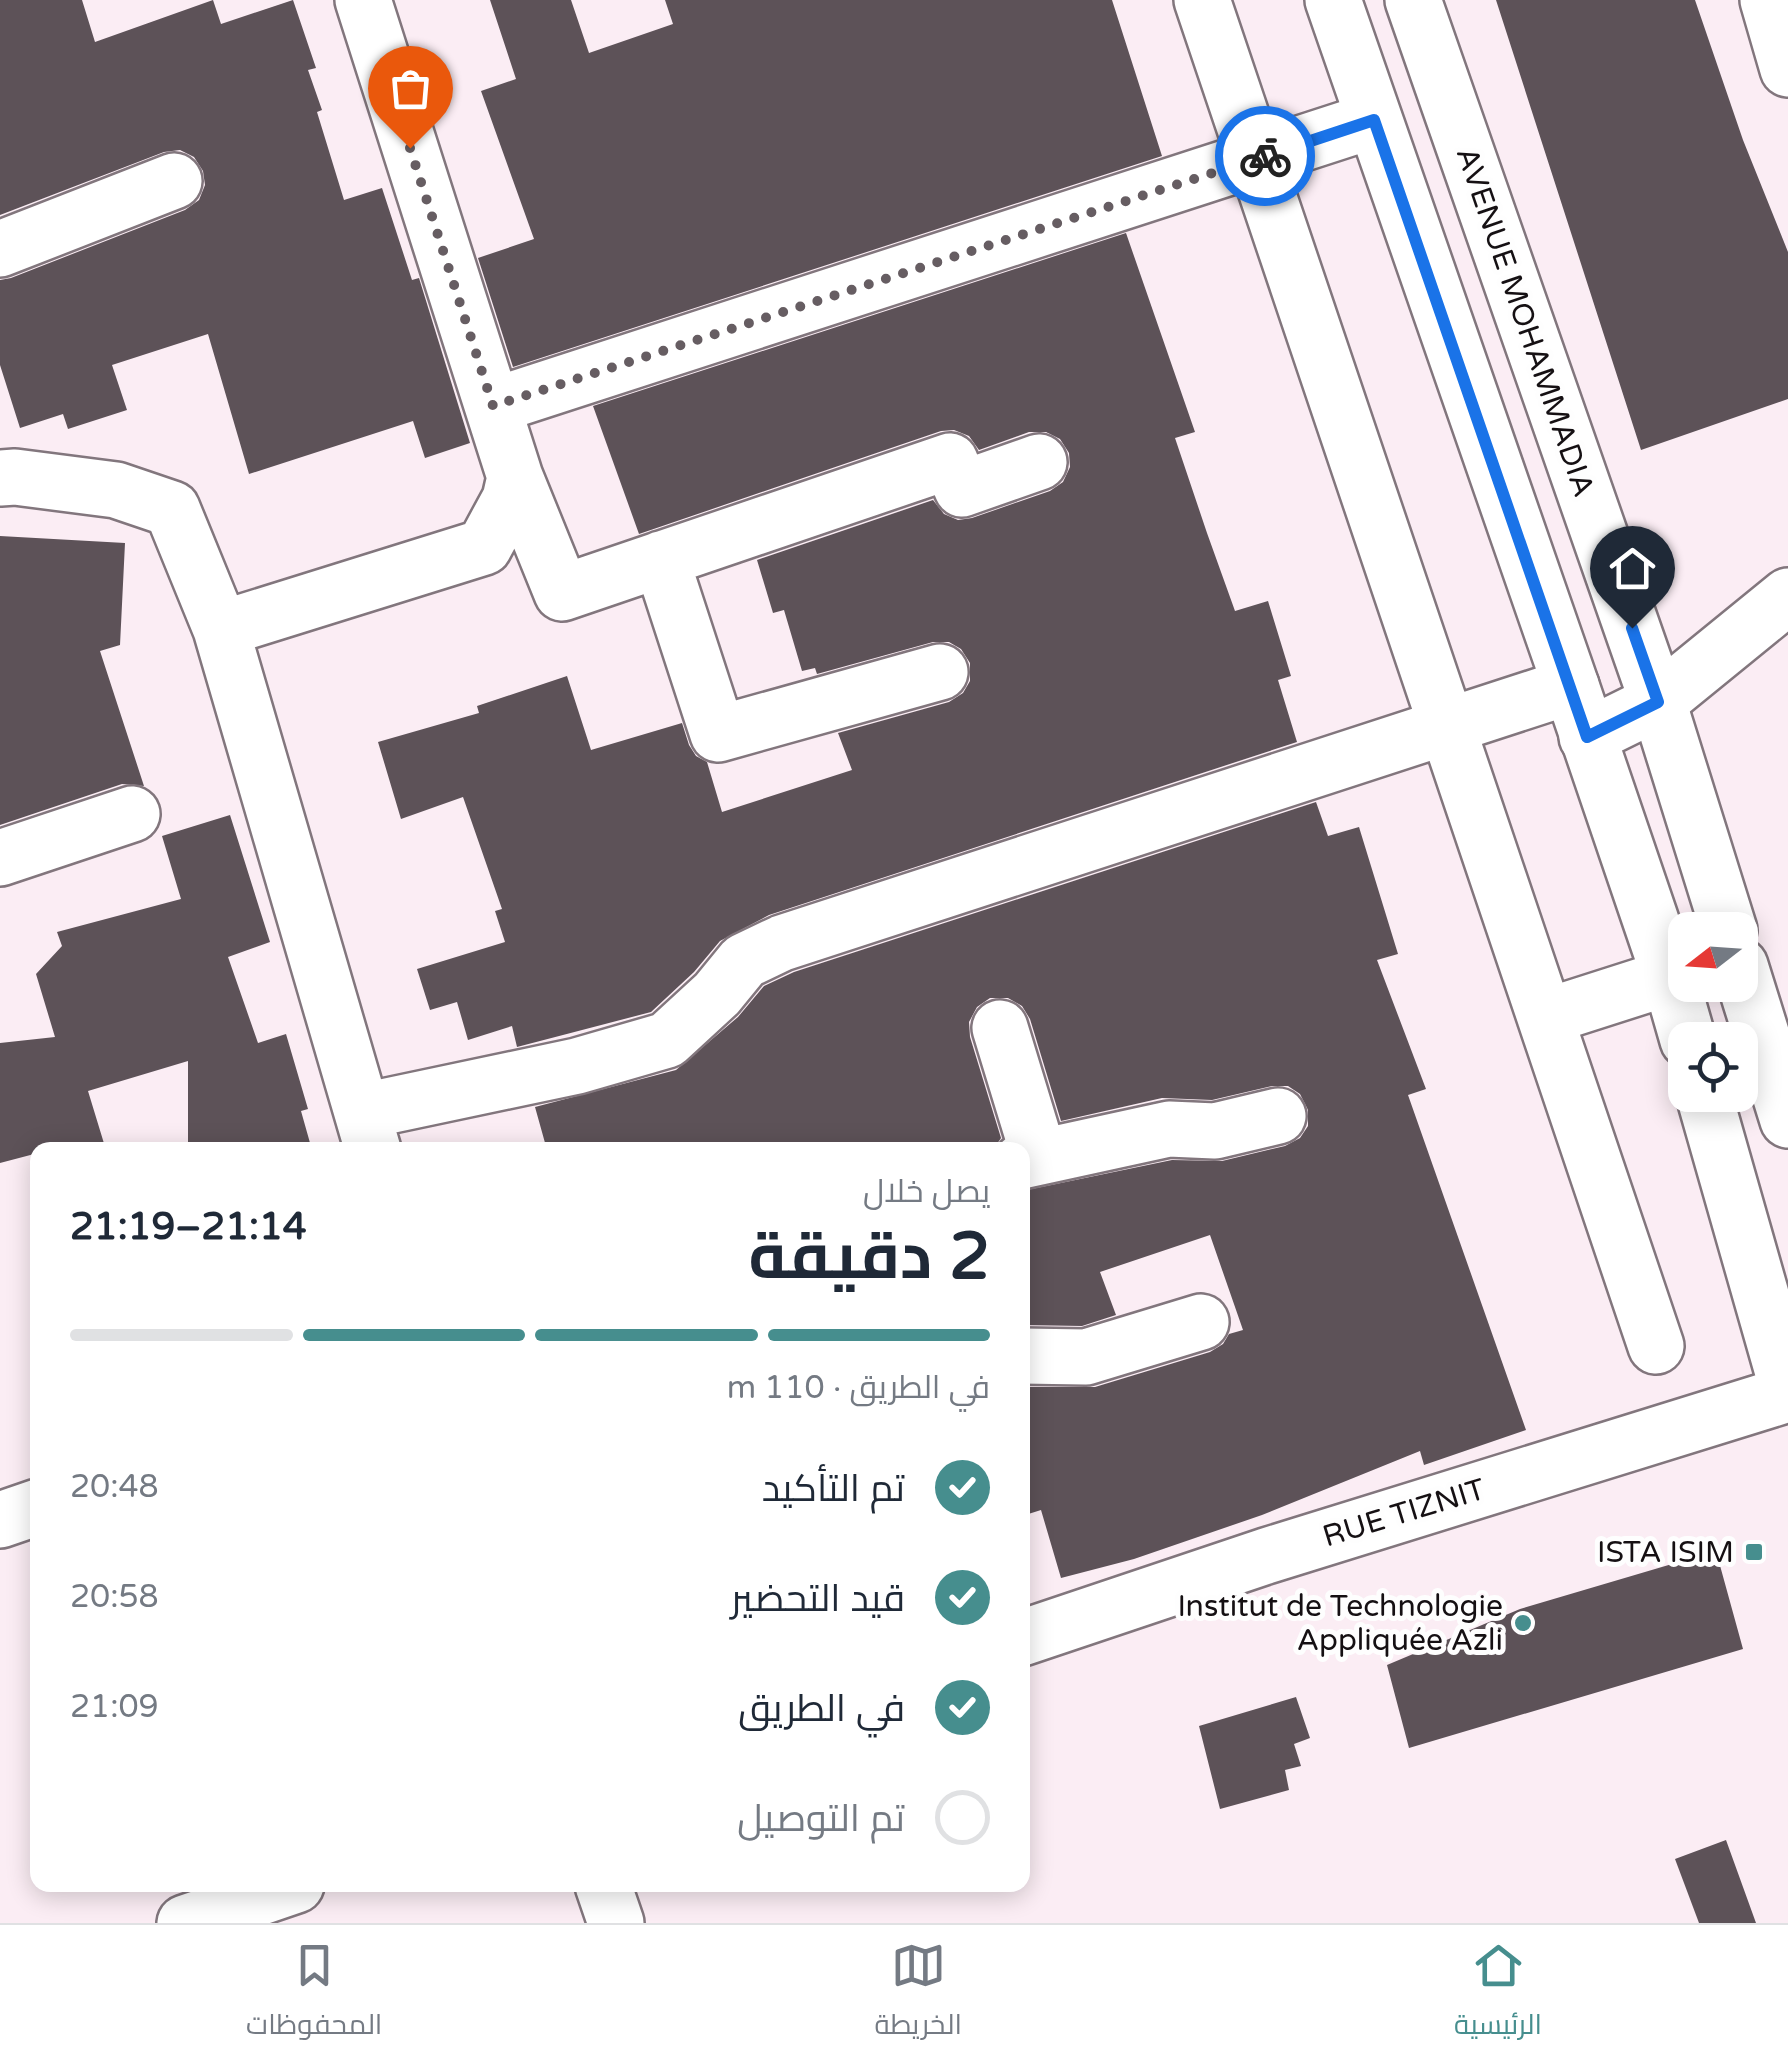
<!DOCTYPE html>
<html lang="ar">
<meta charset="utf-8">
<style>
:root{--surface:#fff;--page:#f6f6f7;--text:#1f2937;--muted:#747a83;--line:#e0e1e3;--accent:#468e8e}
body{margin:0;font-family:"Varela Round",Cairo,sans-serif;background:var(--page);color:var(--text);direction:rtl;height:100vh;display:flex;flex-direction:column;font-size:38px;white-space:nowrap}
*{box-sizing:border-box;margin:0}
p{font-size:32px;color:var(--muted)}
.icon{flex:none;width:55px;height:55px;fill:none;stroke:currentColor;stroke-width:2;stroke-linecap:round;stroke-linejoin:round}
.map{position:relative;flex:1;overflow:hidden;direction:ltr}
.panel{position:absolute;left:30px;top:1142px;width:1000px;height:750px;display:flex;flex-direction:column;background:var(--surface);border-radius:20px;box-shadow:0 5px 25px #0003;direction:rtl}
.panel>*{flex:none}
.needle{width:65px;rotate:253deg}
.buttons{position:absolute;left:1668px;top:912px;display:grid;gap:20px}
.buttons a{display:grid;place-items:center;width:90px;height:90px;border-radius:20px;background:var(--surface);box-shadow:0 5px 25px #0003;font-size:50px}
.pin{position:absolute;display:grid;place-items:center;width:85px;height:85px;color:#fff;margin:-102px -42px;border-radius:50% 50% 50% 0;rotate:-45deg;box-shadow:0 0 10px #0007}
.pin .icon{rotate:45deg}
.courier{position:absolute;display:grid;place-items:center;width:100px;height:100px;margin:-50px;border:8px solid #1a73e8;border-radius:50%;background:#fff;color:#222;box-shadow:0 2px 12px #0007}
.headline em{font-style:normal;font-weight:700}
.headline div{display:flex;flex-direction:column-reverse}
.headline{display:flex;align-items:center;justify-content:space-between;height:170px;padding:0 40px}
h1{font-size:65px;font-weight:700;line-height:75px}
.bar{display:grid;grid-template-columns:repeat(4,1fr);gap:15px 10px;align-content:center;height:120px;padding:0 40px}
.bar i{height:12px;border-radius:8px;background:var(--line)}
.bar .selected{background:var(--accent)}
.bar p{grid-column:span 4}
ol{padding:0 40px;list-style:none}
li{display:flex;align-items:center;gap:30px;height:110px}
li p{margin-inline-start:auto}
li .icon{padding:10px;border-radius:50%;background:var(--accent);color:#fff;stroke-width:4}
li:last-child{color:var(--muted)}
li i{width:55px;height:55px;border:5px solid var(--line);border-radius:50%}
.dock{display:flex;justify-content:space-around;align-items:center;height:140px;border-top:2px solid var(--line);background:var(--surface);font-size:28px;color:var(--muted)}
.dock a{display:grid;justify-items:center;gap:5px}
.dock .selected{color:var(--accent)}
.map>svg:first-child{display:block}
.building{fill:#5d5258}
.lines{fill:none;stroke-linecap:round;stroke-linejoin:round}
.minor-casing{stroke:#82767d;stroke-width:60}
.tertiary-casing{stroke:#82767d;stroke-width:60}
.minor{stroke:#fff;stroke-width:55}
.tertiary{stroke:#fff;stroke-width:55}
.done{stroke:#665d62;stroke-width:10;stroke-dasharray:0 18}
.route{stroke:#1a73e8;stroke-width:12}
.poi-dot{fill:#468e8e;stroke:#fefefe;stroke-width:4}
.labels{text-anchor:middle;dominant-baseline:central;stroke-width:10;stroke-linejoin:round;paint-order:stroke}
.street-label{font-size:30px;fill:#151013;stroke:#fefefe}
.poi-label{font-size:30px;fill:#151013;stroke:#fefefe;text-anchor:end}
</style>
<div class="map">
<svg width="1788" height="1923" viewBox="0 0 1788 1923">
<rect width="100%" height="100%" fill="#fbedf4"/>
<path class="building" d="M0,0H82L95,42L213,0L221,24L293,0L316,68L308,70L322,110L317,112L344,200L382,188L412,280L419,278L470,443L425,458L413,421L249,474L208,334L112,365L127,410L68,429L63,414L20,428L0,365V280L11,278L185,210L199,200L205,185L203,171L194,157L180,150L164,152L0,215Z
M490,0H571L589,53L673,24L665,0H1112L1162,156L513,367L478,258L534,239L481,91L516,79Z
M1496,0H1695L1743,140L1788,252V399L1641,450Z
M1126,233L1195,432L1175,438L1207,533L1235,611L1268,601L1291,676L1278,680L1297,742L769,915L720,941L694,972L651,1012L517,1047L512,1026L468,1040L457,1002L430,1010L417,969L505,942L495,911L502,909L463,797L401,819L378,742L479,713L477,706L567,676L591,750L682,723L689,745L696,756L707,762L722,812L852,770L838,733L949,702L963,693L970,681V663L961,649L949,642H933L817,674L815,668L802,671L784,610L773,613L757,560L933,500L944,514L958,520L972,518L1050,491L1063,482L1070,467L1069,453L1060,439L1046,432H1029L979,450L969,436L954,430L941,431L639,534L593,406Z
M0,536L125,543L120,645L100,651L144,786L122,784L0,825Z
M1316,802L1328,836L1359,827L1398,954L1377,960L1426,1089L1408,1095L1526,1430L1424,1465L1420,1451L1262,1515L1134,1559L1061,1578L1041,1510L1022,1516V1387H1095L1210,1352L1223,1344L1229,1334L1243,1330L1210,1235L1100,1272L1116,1315L1082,1326L1022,1325V1191L1172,1160L1222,1161L1285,1146L1300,1138L1308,1126V1110L1300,1094L1288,1086H1272L1212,1100L1162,1098L1061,1121L1030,1019L1022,1006L1008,998H990L977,1007L969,1022L970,1037L1001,1138L993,1150H547L535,1107L676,1070L738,1017L764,986L794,972Z
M230,815L270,942L228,957L258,1043L286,1034L308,1109L301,1111L312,1150H188V1061L88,1091L106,1150H38V1153L0,1163V1043L55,1037L36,974L62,946L57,932L181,899L162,836Z
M1716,1551L1743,1649L1409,1748L1387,1665L1520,1609Z
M1296,1697L1310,1738L1294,1744L1301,1766L1285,1770L1289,1790L1220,1809L1199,1726Z
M1726,1840L1756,1923H1699L1675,1859Z"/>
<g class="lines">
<g class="minor-casing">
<path id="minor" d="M1202,0L1656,1346
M1768,0L1788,69
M0,249L174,181
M493,406L1374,120
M515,477L562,593L950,461L962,489L1039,462
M0,478L15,477L116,490L172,509L221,629L373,1150
M661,559L718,734L940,672
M221,629L484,547L510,499L515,477L363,0
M1587,737L1658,702L1788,596
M0,858L132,814
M1545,1017L1670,977
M1000,1028L1039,1156
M364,1111L577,1066L667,1040L717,994L744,961L782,943L1571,686
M1022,1161L1169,1129L1215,1131L1278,1116
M1022,1356L1086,1357L1201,1322
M0,1520L38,1507
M1022,1638L1266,1556L1788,1394
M603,1885L616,1923
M185,1923L296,1885"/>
</g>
<g class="tertiary-casing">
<path id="tertiary" d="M1333,0L1571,686L1670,977L1688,1040
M1413,0L1658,702L1729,930
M1740,966L1788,1120
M1704,1095L1788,1390"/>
</g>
<use href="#minor" class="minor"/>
<use href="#tertiary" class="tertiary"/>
</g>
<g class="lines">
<path class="done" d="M410,148L493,406L1265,156"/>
<path class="route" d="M1265,156L1374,120L1587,737L1658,702L1632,628"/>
</g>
<g class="poi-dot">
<rect x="1744" y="1542" width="20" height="20" rx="5"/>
<circle cx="1523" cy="1623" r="10"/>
</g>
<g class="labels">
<g class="street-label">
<text transform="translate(1525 322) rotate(71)">AVENUE MOHAMMADIA</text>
<text transform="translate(1404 1513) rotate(-17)">RUE TIZNIT</text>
</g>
<g class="poi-label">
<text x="1734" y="1552">ISTA ISIM</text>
<text x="1503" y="1606">Institut de Technologie<tspan x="1503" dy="34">Appliquée Azli</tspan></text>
</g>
</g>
</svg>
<div class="buttons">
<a><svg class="needle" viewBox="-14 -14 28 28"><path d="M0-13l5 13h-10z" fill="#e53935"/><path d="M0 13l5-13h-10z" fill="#747a83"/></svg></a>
<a><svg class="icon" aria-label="locate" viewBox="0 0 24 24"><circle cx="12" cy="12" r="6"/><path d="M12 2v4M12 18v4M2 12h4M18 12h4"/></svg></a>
</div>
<div class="pin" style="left:410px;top:148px;background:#ea580c"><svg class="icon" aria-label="bag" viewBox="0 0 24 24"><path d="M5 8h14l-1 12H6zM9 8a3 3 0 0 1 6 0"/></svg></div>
<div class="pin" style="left:1632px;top:628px;background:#1f2937"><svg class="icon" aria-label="home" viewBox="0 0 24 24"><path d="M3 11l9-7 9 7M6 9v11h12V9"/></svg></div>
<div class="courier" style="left:1265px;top:156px"><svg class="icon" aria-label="bike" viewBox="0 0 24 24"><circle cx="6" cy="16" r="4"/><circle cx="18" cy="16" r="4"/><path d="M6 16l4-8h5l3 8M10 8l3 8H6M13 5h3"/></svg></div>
<section class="panel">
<div class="headline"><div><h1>2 دقيقة</h1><p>يصل خلال</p></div><em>21:14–21:19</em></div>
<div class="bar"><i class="selected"></i><i class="selected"></i><i class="selected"></i><i></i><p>في الطريق · 110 m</p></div>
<ol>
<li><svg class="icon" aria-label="check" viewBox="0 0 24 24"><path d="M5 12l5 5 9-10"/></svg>تم التأكيد<p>20:48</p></li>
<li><svg class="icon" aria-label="check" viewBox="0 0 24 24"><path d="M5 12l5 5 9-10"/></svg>قيد التحضير<p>20:58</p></li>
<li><svg class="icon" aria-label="check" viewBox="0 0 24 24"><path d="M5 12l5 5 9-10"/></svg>في الطريق<p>21:09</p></li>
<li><i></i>تم التوصيل</li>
</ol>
</section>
</div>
<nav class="dock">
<a class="selected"><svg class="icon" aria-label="home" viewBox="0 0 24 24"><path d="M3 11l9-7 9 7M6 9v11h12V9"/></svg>الرئيسية</a>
<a><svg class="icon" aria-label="map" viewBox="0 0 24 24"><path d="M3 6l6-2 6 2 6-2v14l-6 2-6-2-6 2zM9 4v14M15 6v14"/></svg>الخريطة</a>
<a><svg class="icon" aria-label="saved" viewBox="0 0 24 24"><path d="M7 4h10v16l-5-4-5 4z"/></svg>المحفوظات</a>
</nav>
